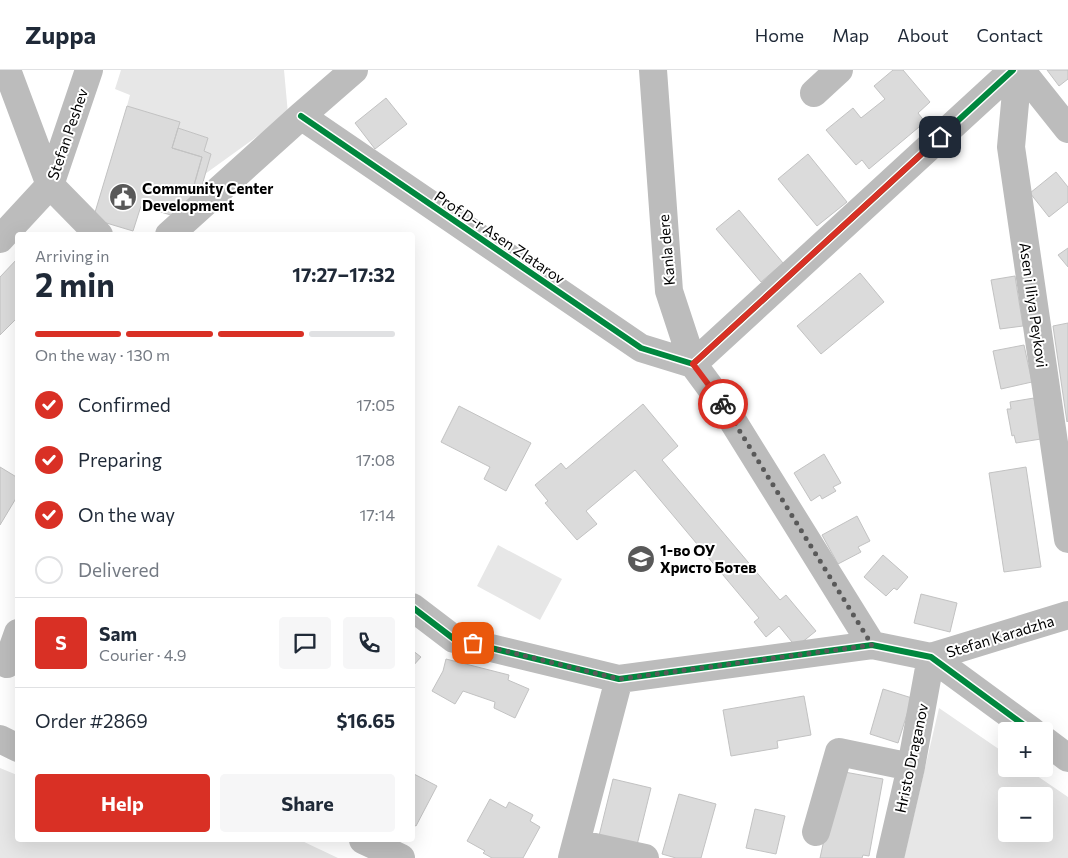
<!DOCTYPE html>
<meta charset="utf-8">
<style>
:root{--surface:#fff;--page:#f6f6f7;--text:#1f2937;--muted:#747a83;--line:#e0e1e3;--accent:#d93025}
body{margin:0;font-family:Commissioner,sans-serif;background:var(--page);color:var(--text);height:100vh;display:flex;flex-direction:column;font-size:19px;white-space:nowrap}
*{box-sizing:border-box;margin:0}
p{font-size:16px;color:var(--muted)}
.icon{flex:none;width:28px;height:28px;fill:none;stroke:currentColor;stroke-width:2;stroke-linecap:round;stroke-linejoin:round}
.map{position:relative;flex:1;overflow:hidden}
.side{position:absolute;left:15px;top:162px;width:400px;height:610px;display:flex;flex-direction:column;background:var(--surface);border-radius:5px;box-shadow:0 5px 20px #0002}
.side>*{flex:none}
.tools{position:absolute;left:998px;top:652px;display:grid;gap:10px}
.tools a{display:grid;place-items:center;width:55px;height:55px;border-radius:5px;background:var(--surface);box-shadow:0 5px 20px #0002;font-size:25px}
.pin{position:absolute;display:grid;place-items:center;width:42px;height:42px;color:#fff;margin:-21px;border-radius:10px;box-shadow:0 2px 8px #0006}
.courier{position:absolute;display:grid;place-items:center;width:50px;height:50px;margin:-25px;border:4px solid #d93025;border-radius:50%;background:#fff;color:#222;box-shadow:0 1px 6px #0007}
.overview em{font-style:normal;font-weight:700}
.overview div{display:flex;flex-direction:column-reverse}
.overview{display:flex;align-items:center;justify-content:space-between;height:85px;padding:0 20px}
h1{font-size:32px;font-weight:700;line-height:38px}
.bar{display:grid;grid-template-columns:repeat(4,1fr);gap:8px 5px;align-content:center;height:60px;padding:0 20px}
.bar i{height:6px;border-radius:4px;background:var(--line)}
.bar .selected{background:var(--accent)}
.bar p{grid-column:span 4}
.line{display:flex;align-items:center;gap:12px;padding:0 20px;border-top:1px solid var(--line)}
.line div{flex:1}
.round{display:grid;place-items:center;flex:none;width:52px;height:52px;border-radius:5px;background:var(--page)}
ol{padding:0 20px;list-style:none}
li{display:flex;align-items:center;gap:15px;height:55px}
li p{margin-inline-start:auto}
li .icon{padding:5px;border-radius:50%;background:var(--accent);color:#fff;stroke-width:4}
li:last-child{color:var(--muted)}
li i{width:28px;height:28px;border:2px solid var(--line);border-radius:50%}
.primary-button{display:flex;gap:10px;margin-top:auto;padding:10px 20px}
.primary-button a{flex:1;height:58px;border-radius:5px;background:var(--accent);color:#fff;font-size:20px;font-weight:700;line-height:58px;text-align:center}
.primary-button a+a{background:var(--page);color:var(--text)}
header{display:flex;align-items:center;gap:30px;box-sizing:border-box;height:70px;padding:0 25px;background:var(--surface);border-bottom:1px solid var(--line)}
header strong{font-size:24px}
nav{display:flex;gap:28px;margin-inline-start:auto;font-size:18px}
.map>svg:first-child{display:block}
.green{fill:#e7e7e7;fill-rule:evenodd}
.building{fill:#dbdbdb;stroke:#c2c2c2}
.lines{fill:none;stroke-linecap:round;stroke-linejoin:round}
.minor{stroke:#bcbcbc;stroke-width:28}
.cycleway-casing{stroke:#fff;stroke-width:9}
.cycleway{stroke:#00873e;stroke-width:6}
.done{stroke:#595959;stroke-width:5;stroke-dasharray:0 9}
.route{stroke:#d93025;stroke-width:6}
.labels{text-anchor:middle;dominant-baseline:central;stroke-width:4;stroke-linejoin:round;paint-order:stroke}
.street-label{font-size:15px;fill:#000;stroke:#fff}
.poi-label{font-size:15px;font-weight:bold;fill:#000;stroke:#fff;text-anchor:start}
</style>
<header>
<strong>Zuppa</strong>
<nav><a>Home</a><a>Map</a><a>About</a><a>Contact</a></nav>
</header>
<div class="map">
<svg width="1068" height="788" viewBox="0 0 1068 788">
<rect width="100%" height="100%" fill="#fff"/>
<path class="green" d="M121,0H284L288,44L205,104L211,84L204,81L208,68L178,58L179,52L127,36L130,25L115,19Z
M498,475L562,509L540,550L477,516Z
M939,638L1006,684V699H1027L1068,727V788H904ZM1006,726H1044V764H1006Z
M0,698L17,705L18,770H300L338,788H0Z"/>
<path class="building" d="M893,0H903L930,32L918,43L925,52L869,99L862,90L856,95L826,60L853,38L861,48L885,29L874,16Z
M1047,0H1068V9L1059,16Z
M386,28L407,54L375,79L355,53Z
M127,36L180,52L172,78L202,87L184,149L141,136L133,161L93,149Z
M178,58L208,68L204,81L211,84L199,126L192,123L202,87L172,78Z
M808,84L847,132L817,156L778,109Z
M1056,102L1068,117V132L1049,147L1030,123Z
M739,140L783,193L761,212L716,159Z
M1068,178V197L1058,185Z
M18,188V247L0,265V207Z
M860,203L884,232L821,284L797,256Z
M1015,206L1023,256L1000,259L991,210Z
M1068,253V351L1067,352L1053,256Z
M1024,275L1032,312L1001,319L993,281Z
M1034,328L1041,369L1016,373L1014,365L1012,366L1007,339H1011L1010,332Z
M643,334L678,376L662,390L780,530L786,525L816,561L796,577L779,556L766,567L754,552L759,548L635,400L586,441L597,454L577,470L545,433L548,431L535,415L561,393L566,399Z
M459,336L531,373L506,421L484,409L490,397L441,372Z
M824,384L841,413L833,417L836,421L822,429L820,425L811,431L794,403Z
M0,397L18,408V425L0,455Z
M1026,397L1041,497L1004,502L989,403Z
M857,446L870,471L858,477L861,482L838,494L822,465Z
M883,485L908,507L897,520L894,518L886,526L864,507Z
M921,524L957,533L950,562L914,553Z
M412,580L421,587L412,597Z
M446,589L509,605L508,610L529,619L515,648L494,638L495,632L463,621L455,634L432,621L443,601Z
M883,619L912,628L898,673L870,664Z
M804,626L811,665L777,671L778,678L731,686L723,640Z
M839,701L883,709L869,786L863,785L862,788H820Z
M412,703L437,716L416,756L412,754Z
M613,709L651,718L636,779L598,770Z
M679,724L716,734L701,788H676L662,784Z
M490,729L506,738L509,732L533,745L530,751L540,757L523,788H492L483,783L485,781L467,771Z
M755,739L785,746L776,784L746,778Z"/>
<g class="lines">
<path class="minor" d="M7,0L50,115L99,165
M653,0L669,221L693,294L721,332L872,575
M1018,0L1011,77L1068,469
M1021,0L1068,59
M814,23L839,0
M301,46L641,278L693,294L1013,0
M169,165L301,46L354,0
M0,169L50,115L89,0
M412,537L454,569L619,609L872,575L931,587L1032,661
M7,594L18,563
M0,669L18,678
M1044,670L1068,688
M816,762L839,682L911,697
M363,770L401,788
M576,773L645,788
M572,788L619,609
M890,788L911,697L931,587L1068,545"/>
<g class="cycleway-casing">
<path id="cycleway" d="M301,46L641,278L693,294L1013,0
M412,537L454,569L619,609L872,575L931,587L1032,661"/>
</g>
<use href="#cycleway" class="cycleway"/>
</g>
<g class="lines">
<path class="done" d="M473,573L619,609L872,575L723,334"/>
<path class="route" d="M723,334L693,294L940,67"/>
</g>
<defs>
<g id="civic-disc" transform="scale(1.4375)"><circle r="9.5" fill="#595959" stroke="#fff"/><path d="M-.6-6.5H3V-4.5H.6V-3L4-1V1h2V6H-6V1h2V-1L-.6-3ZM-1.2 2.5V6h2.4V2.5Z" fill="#fff"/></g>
<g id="school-disc" transform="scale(1.4375)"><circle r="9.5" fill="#595959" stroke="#fff"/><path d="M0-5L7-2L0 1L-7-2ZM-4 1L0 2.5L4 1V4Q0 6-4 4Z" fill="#fff"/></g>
</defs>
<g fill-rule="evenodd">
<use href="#civic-disc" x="123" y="127"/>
<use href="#school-disc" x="641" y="489"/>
</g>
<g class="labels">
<g class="street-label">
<text transform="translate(67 64) rotate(-71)">Stefan Peshev</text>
<text transform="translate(500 167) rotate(34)">Prof.D-r Asen Zlatarov</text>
<text transform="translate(666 180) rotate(-95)">Kanla dere</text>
<text transform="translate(1034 235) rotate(82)">Asen i Iliya Peykovi</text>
<text transform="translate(1000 566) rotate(-17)">Stefan Karadzha</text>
<text transform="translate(911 688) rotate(-78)">Hristo Draganov</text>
</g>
<g class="poi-label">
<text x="142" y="118">Community Center<tspan x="142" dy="17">Development</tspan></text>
<text x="660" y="480">1-во ОУ<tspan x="660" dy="17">Христо Ботев</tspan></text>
</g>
</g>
</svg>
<div class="tools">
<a>+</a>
<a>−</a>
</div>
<div class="pin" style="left:473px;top:573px;background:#ea580c"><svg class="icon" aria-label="bag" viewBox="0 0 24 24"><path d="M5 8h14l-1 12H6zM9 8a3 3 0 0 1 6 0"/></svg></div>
<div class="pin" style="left:940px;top:67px;background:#1f2937"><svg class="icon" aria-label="home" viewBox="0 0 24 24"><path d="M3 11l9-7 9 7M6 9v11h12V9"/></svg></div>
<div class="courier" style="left:723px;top:334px"><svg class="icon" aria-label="bike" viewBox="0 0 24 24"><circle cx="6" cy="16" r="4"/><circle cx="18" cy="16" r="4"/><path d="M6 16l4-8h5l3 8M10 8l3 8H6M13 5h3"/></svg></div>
<section class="side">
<div class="overview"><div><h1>2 min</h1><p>Arriving in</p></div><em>17:27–17:32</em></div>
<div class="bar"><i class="selected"></i><i class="selected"></i><i class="selected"></i><i></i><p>On the way · 130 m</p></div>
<ol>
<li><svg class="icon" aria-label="check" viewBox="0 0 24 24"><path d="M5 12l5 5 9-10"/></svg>Confirmed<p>17:05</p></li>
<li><svg class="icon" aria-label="check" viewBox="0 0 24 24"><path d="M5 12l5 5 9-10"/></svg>Preparing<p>17:08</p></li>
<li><svg class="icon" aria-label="check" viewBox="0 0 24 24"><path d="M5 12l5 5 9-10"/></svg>On the way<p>17:14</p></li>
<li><i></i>Delivered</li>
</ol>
<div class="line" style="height:90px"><b class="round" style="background:var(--accent);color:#fff">S</b><div><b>Sam</b><p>Courier · 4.9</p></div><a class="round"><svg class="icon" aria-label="chat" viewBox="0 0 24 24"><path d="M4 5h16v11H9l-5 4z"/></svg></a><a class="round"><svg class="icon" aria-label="phone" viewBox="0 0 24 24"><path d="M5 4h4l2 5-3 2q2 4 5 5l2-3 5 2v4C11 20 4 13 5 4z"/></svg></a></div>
<div class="line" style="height:65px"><div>Order #2869</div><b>$16.65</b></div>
<div class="primary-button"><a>Help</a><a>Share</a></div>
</section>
</div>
